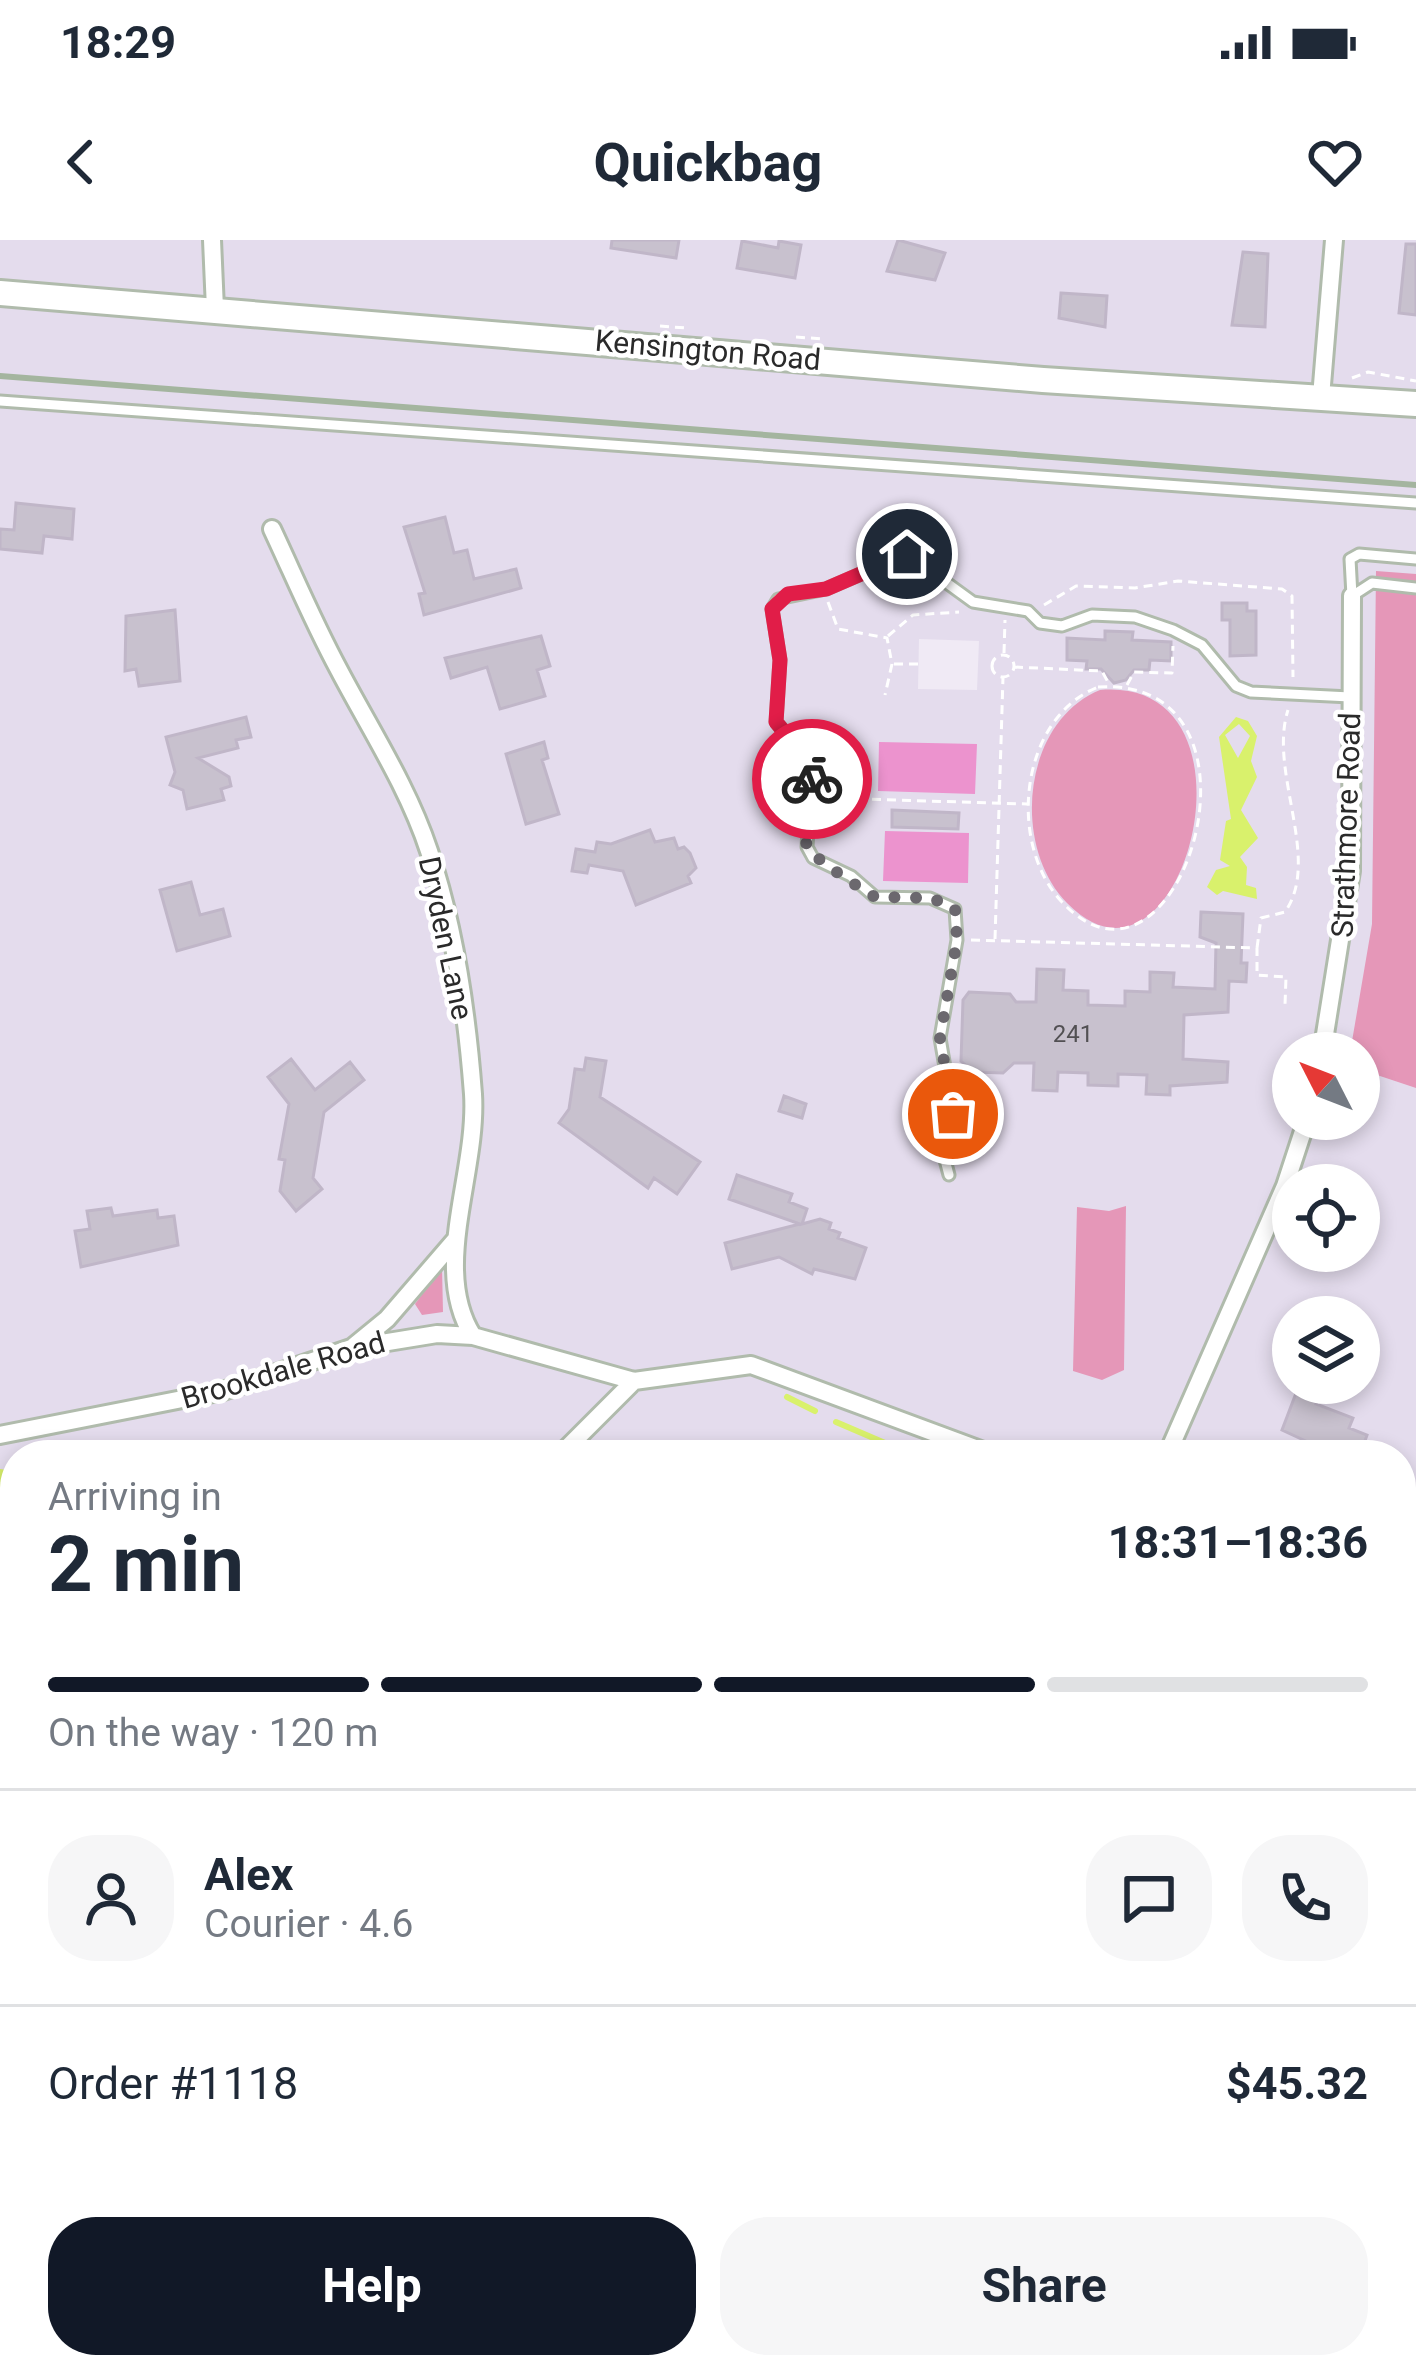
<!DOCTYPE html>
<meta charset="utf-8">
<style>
:root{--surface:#fff;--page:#f6f6f7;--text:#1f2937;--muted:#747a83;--line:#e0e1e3;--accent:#111827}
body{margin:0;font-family:Roboto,sans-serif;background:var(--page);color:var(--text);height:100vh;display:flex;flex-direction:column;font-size:45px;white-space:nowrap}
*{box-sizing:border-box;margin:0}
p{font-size:39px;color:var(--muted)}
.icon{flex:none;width:66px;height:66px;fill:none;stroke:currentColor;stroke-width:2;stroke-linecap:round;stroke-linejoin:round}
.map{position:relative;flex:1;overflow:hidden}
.drawer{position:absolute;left:0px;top:1200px;width:1416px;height:939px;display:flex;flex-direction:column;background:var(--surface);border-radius:48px 48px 0 0;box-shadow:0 6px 18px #0003}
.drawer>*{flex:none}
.needle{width:78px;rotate:312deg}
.fabs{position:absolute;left:1272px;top:792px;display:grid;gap:24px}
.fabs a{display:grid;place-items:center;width:108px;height:108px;border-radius:50%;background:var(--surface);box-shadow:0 6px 18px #0003;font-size:60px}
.pin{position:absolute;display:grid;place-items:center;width:102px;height:102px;color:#fff;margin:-51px;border:6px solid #fff;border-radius:50%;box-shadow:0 3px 12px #0007}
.courier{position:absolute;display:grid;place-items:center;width:120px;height:120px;margin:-60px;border:9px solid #e11d48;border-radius:50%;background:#fff;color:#222;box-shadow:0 3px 15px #0007}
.headline em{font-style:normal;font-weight:700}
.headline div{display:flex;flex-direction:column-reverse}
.headline{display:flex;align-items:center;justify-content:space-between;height:204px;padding:0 48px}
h1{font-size:78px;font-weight:700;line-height:90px}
.bar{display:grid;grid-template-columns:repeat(4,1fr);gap:18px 12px;align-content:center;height:144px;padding:0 48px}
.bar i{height:15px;border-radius:9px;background:var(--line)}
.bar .selected{background:var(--accent)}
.bar p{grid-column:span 4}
.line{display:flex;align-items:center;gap:30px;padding:0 48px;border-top:3px solid var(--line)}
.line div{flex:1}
.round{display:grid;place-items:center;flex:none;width:126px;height:126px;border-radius:48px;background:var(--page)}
.cta{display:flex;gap:24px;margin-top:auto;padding:24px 48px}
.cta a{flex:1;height:138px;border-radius:48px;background:var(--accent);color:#fff;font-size:48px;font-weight:700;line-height:138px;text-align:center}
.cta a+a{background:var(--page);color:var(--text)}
.status{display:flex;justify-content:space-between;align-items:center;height:84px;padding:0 60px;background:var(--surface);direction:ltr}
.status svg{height:33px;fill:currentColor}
header{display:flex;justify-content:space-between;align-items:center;height:156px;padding:0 48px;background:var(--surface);font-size:54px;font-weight:700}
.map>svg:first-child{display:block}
.green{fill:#e597b8}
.pitch{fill:#ec93ce}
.plaza{fill:#f0eaf5}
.water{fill:#d9f16c;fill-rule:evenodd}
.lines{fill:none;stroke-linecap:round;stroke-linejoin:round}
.stream{stroke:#d9f16c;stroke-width:6}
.building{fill:#c8c1ce;stroke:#c0b6c8;stroke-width:3}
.lane-casing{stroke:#b0bbac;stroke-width:15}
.street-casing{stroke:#b0bbac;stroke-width:22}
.secondary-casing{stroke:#b0bbac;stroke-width:30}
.path{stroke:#fff;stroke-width:3;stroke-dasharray:9 6;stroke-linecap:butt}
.lane{stroke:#fff;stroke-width:9}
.street{stroke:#fff;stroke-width:16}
.secondary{stroke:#fff;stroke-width:24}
.rail{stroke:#a4b59f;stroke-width:6}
.done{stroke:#6b686e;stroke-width:12;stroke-dasharray:0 21.6}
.route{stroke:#e11d48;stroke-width:15}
.labels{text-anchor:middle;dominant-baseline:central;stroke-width:9;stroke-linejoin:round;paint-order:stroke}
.number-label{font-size:24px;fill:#525053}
.street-label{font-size:30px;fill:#2a2a2a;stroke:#fff}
</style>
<div class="status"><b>18:29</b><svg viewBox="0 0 49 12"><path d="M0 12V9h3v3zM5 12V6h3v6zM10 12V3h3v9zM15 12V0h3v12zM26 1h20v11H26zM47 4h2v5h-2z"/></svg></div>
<header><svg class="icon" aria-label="back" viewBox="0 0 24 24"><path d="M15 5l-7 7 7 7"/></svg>Quickbag<svg class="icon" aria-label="heart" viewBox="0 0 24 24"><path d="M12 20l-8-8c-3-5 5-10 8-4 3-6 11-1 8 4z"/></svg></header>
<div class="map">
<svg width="1416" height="2137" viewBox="0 0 1416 2137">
<rect width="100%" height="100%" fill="#e4dced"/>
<path class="green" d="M1376,331L1416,334V848L1359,829V813H1350L1372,684Z
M1100,450C1273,435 1183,782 1067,663C1011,606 1022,482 1100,450Z
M1126,966L1124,1130L1102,1140L1073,1131L1077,967L1109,971Z
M442,1027L443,1072L422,1075L415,1064Z"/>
<path class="pitch" d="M879,502L977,504L975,554L878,551Z
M885,591L969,593L968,643L883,641Z"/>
<path class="plaza" d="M919,399L979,401L977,450L918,449Z"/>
<path class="water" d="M1236,477L1248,481L1257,496L1251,521L1257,537L1241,570L1258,598L1240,617L1247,627L1246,645L1256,648L1257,659L1223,651L1217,655L1207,647L1216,630L1230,626L1220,620L1226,581L1231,579L1219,497ZM1239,484L1250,496L1238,518L1225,495Z
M0,1229L15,1231V1414L0,1425Z"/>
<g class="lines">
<path class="stream" d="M787,1157L815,1171
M836,1182L913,1215
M1401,1390L1405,1392"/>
</g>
<path class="building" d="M612,0H679L676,18L611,8Z
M898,0L945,13L935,40L887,31Z
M742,1L778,8L779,1L801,5L795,38L737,28Z
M1406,4H1416V75L1399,73Z
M1243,12L1268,14L1265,87L1232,85Z
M1061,53L1107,56L1105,87L1059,78Z
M16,263L74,269L72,299L44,296L42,313L0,309V289L14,290Z
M445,277L454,313L467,310L474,339L516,329L521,348L424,375L419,354L425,353L404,287Z
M1222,363H1247V371H1256V415L1230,416V380H1222Z
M175,370L180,441L139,446L136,429L125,431L126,376Z
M1105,391L1133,392L1132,400L1171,402V421L1150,420L1149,430H1134L1126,440L1114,443L1101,429H1086L1087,421L1067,420V398L1105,400Z
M541,396L550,426L537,430L545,456L500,469L487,427L451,438L445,418Z
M246,477L251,497L236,500L238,508L198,518L229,537L231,546L221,549L224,560L187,569L183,550L170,545L175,532L166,497Z
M544,502L548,518L542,520L559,574L526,584L506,514Z
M892,570L959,573L958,589L892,587Z
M650,590L655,602L674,598L678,609L684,607L690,613L696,628L688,636L691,643L636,665L623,631L589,625L587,633L572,631L576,609L595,612L597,602L611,604Z
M191,642L200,675L223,669L230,696L177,711L160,650Z
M1201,672L1243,674L1241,723H1247L1246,742L1229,741L1228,772L1184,775L1183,819L1228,822L1227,842L1170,846V855L1146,854L1147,835L1118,834V846L1088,845V833L1058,832L1057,851L1033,850L1034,823H1014L1003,833L973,832L961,821L963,760L969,752L1010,754L1016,762H1036L1037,729L1064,730L1063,750L1088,751V765L1125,766V751L1150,752V732L1174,733L1173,747L1215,749L1216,703L1200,697Z
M586,818L606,821L600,857L700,922L677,954L654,938L648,948L559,883L569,869L575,829L584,830Z
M291,819L315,850L350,822L364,840L324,872L313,938L322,949L296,971L280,951L285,920L279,919L289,864L268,837Z
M784,856L806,864L802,878L779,871Z
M737,935L792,954L789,962L807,969L802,984L820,979L831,983L829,989L840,993L838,998L866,1008L855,1039L814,1029L812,1034L779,1017L732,1029L725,1003L800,984L729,959Z
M111,968L113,976L157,970L158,978L174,976L178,1005L81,1027L75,991L90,989L87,971Z
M1298,1148L1319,1156L1316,1164L1353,1178L1349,1188L1367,1195L1360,1215H1336L1282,1190Z
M1401,1497L1416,1503V1566L1401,1561Z"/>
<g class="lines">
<g class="lane-casing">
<path id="lane" d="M0,161L1416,263
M1352,356L1350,319L1359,314L1416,319
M1352,356L1372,343L1416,348
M949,935L944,916L953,874L940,798L957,700L955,669L930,658L875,657L851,636L813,618L807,607L811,538L795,505L776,482L780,420L772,369L778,359L826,349L907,314L973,362L1028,371L1040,383L1062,386L1092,375L1135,377L1173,390L1202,405L1236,446L1251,452L1350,457"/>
</g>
<g class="street-casing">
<path id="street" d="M212,0L215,69
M1321,157L1334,0
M272,289C294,336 314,384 339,430C370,489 408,547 429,611C455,688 467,774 473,854C478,933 430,1029 473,1096
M1322,813L1351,631L1352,356
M354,1106L387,1079L456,999
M0,1195L223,1151L351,1108L437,1094L473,1096L634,1141L751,1125L994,1215
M560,1215L634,1141
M1167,1215L1285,946L1307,879
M1401,1340L1416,1342
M0,1441L15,1432
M0,2092L15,2082
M848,2124L881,2137
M1144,2137L1145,2124"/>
</g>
<g class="secondary-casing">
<path id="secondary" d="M0,53L1043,140L1416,164"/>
</g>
<path class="path" d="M660,86L686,88
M796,97L823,99
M1352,138L1368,132L1416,141
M828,362L838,389L887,398L892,424L885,455
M1044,365L1076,346L1135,348L1178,341L1282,349L1292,356L1293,437
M888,396L913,375L959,372
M1004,413L1005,380
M992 426a11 11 0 1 1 22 0a11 11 0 1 1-22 0Z
M894,424H919
M1014,427L1102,431L1110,446
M1127,445L1134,432L1172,433L1173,406
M1098,447C1287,435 1179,790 1061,661C1007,602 1020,478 1098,447Z
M827,558L1027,564
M995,699L1003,437
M971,700L1257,708V735L1286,737L1285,765
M1257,708L1261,678L1285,672C1322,619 1268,532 1288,470"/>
<use href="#lane" class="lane"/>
<use href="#street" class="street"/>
<use href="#secondary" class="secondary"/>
<path class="rail" d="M0,136L1416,245"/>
</g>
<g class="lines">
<path class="done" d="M812,539C814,561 802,587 807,607C809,615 863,650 875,657L931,658L955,668L957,700L940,798L953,874"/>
<path class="route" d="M812,539L795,505L776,482L780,420L772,369L788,354L826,349L907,314"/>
</g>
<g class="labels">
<g class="number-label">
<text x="1073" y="794">241</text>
</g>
<g class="street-label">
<text transform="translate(708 110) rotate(5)">Kensington Road</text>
<text transform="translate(1346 585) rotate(-88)">Strathmore Road</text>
<text transform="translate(446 698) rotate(78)">Dryden Lane</text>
<text transform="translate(283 1130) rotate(-16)">Brookdale Road</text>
</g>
</g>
</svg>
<div class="fabs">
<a><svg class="needle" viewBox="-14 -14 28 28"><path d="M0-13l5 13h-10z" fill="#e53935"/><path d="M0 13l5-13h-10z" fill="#747a83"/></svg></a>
<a><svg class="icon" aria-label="locate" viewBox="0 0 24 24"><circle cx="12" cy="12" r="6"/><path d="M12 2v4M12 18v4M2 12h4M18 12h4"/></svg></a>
<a><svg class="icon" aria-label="layers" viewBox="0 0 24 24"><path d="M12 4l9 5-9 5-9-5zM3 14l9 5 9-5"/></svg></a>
</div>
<div class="pin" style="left:953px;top:874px;background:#ea580c"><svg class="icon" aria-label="bag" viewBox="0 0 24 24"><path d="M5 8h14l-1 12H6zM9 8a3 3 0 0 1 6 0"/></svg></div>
<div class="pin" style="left:907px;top:314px;background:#1f2937"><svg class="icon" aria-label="home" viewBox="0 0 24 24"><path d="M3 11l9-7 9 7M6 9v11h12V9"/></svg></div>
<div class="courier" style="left:812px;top:539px"><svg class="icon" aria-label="bike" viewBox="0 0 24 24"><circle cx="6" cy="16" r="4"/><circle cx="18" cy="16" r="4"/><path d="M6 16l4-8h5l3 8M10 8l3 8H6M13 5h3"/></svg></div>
<section class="drawer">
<div class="headline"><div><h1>2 min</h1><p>Arriving in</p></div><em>18:31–18:36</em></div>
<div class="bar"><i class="selected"></i><i class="selected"></i><i class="selected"></i><i></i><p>On the way · 120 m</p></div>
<div class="line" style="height:216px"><a class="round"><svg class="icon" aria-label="person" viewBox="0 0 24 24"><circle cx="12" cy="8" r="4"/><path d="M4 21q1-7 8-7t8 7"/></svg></a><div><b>Alex</b><p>Courier · 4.6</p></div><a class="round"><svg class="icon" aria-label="chat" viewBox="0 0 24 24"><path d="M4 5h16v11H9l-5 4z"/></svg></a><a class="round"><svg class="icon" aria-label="phone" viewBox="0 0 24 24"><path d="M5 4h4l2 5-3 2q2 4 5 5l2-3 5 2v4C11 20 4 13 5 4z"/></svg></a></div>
<div class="line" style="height:156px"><div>Order #1118</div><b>$45.32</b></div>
<div class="cta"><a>Help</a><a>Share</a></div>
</section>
</div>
